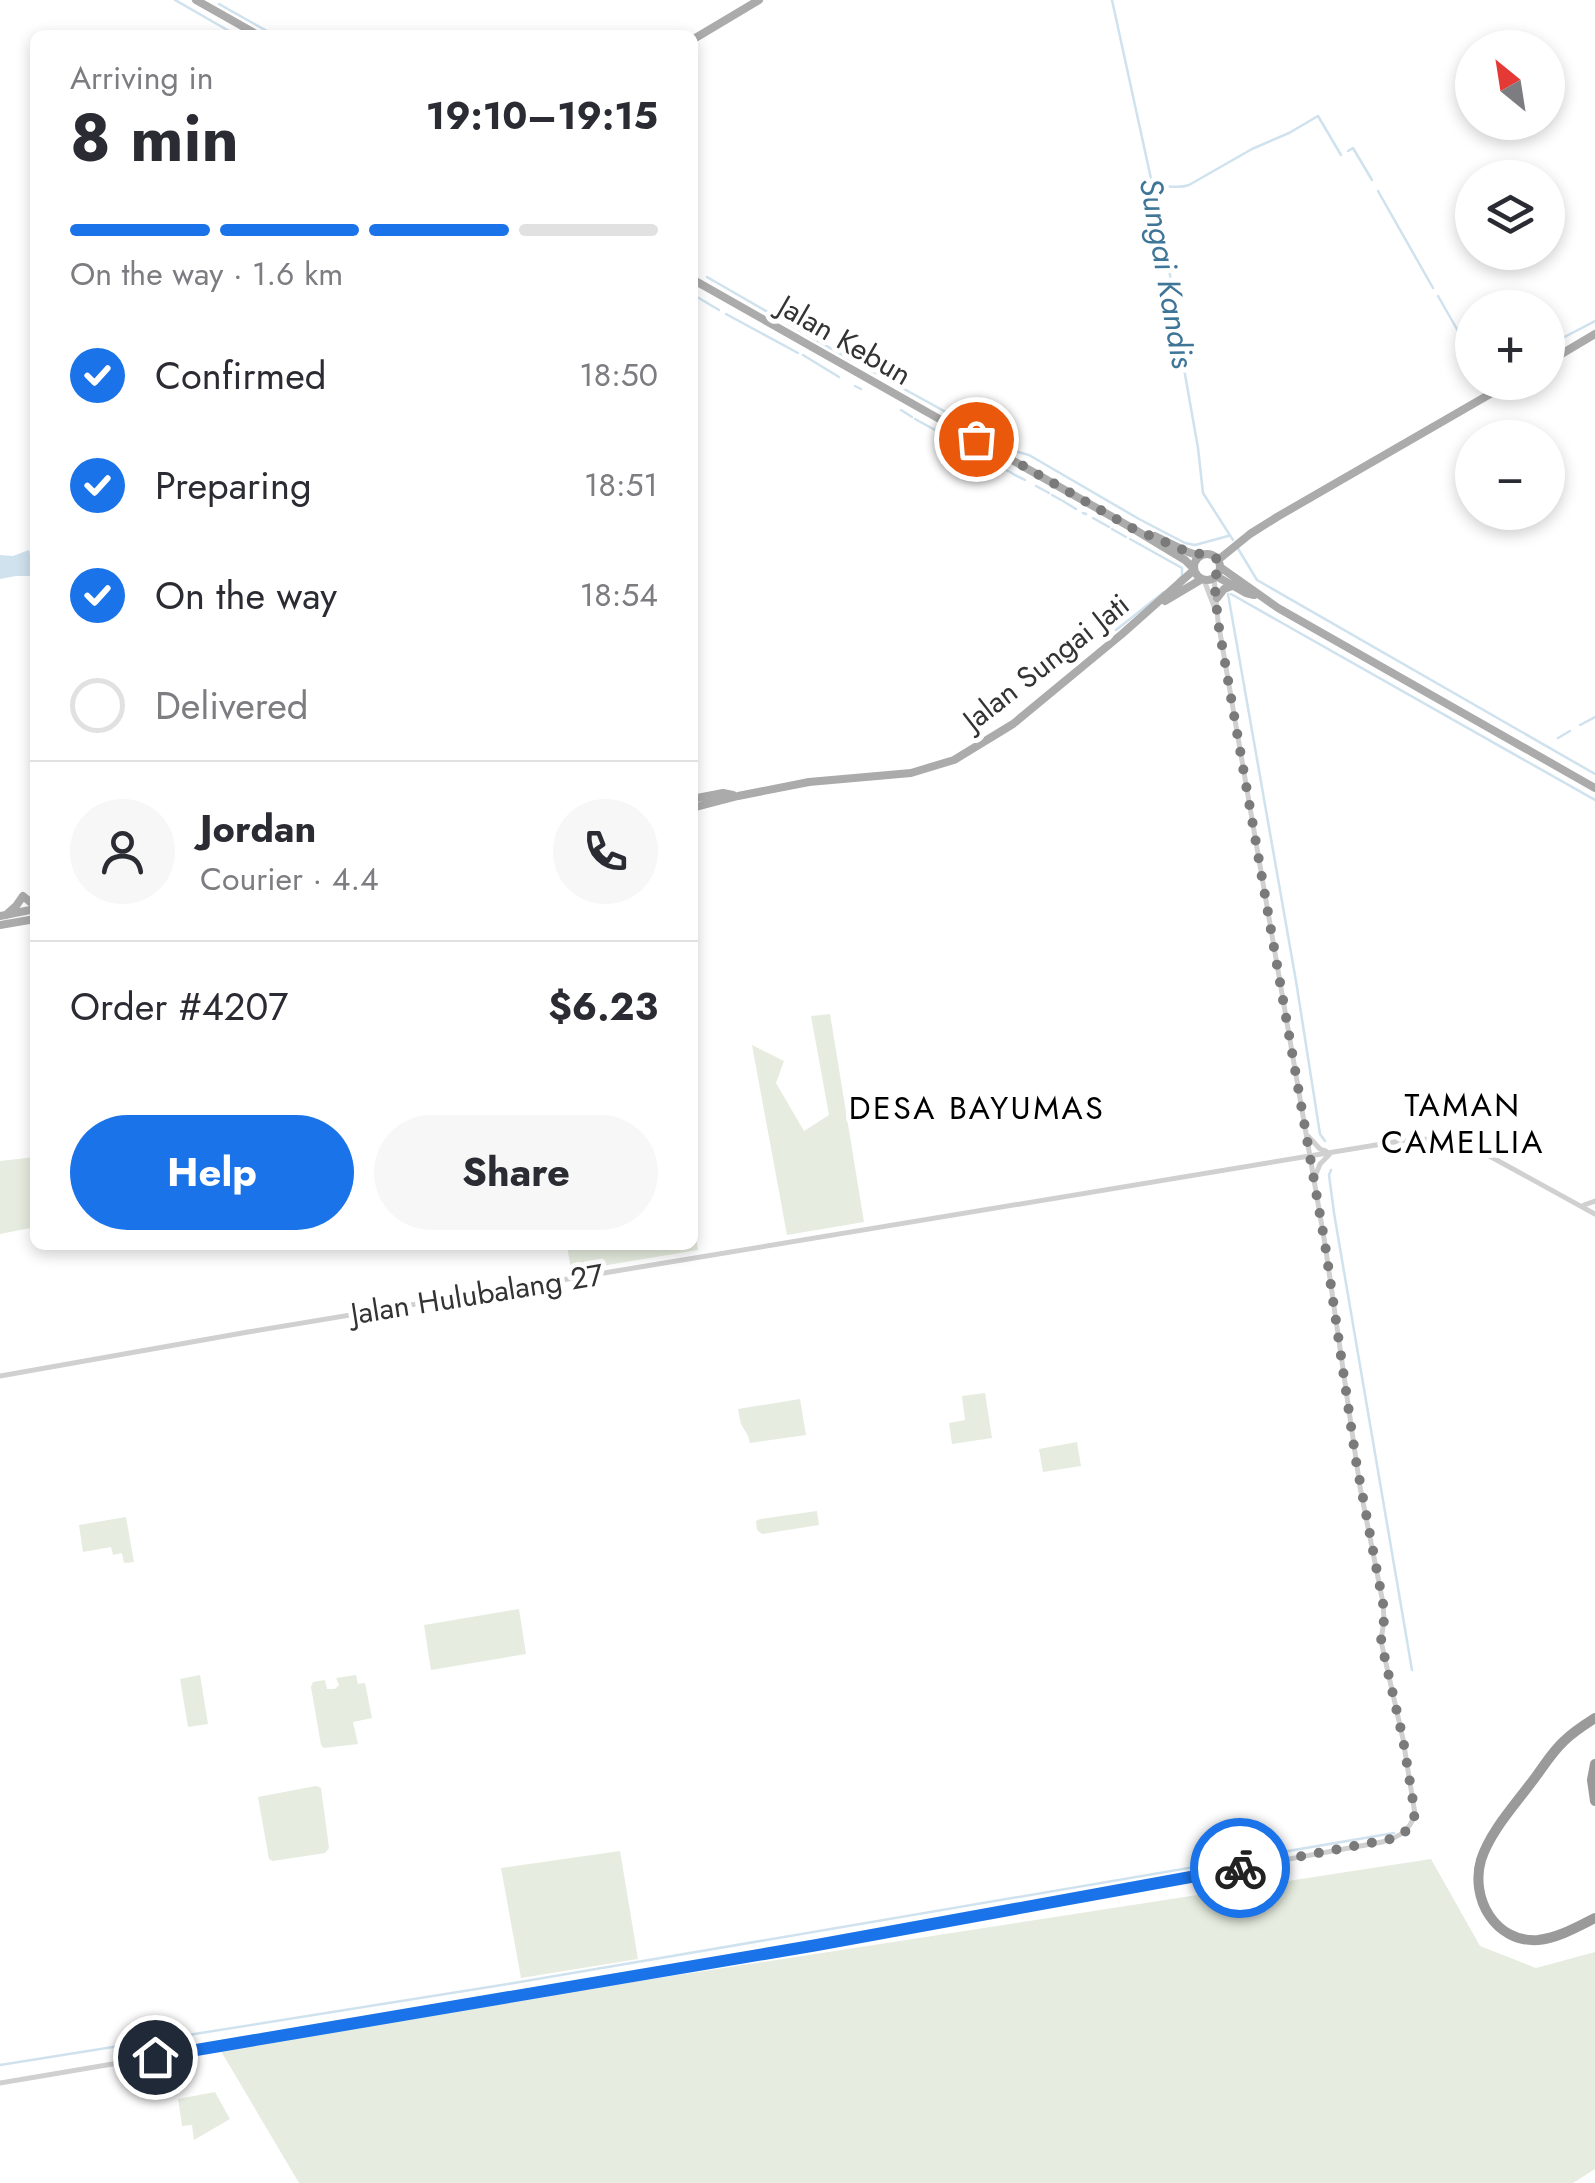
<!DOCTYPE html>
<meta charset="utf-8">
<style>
:root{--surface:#fff;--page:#f7f7f7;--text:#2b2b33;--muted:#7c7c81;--line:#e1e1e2;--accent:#1a73e8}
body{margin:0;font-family:Jost,sans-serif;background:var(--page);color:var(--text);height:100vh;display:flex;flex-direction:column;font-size:38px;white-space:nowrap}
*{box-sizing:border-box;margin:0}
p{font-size:32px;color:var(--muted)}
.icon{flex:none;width:55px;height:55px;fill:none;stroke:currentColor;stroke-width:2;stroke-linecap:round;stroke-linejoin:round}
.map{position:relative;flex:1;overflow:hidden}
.details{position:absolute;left:30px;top:30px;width:668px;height:1220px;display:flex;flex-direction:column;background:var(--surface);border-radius:15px;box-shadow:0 5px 15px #0003}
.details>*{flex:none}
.needle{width:65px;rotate:330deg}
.controls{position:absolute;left:1455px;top:30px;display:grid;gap:20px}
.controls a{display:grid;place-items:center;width:110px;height:110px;border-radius:50%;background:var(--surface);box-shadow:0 5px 15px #0003;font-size:50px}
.pin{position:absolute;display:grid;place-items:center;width:85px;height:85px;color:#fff;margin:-42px;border:5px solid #fff;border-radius:50%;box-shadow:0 2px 10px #0007}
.courier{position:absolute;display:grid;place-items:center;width:100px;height:100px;margin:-50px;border:8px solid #1a73e8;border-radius:50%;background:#fff;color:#222;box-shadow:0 2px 12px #0007}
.head em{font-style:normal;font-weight:700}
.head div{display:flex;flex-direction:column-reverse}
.head{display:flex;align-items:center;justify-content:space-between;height:170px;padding:0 40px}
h1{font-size:65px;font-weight:700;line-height:75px}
.bar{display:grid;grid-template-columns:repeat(4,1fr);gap:15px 10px;align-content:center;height:120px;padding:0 40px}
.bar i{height:12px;border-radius:8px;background:var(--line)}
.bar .on{background:var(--accent)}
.bar p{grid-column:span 4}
.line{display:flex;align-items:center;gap:25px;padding:0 40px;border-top:2px solid var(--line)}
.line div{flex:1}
.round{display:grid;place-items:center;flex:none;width:105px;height:105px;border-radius:52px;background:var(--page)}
ol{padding:0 40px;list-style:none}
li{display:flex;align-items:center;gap:30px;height:110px}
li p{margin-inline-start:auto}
li .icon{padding:10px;border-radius:50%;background:var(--accent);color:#fff;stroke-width:4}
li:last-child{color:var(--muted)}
li i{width:55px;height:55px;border:5px solid var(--line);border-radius:50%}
.action{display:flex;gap:20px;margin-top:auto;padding:20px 40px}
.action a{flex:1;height:115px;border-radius:60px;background:var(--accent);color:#fff;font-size:40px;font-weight:700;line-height:115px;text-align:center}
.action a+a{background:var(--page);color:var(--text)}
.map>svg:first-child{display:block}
.green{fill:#e6ecdf}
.water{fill:#cfe2ee}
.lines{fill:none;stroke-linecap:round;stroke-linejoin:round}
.stream{stroke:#cfe2ee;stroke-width:2.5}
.minor{stroke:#d0d0d0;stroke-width:5}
.major{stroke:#ababab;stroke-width:8}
.highway{stroke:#9a9a9a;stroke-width:10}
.done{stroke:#7a7a7a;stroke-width:10;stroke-dasharray:0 18}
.route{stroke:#1a73e8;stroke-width:12}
.labels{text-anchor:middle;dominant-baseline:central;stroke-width:10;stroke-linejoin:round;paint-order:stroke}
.street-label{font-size:30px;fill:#333;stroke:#fff}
.water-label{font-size:32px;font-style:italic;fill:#3f7597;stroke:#fff}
.neighbourhood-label{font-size:32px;letter-spacing:2.5px;fill:#000;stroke:#fff}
</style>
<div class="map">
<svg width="1595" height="2183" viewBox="0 0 1595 2183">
<rect width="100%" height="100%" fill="#fff"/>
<path class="green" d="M830,1014L864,1222L787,1235L752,1045L784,1061L776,1083L804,1131L829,1115L811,1016Z
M35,1157V1227L0,1234V1161Z
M693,1217L698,1250L571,1271L567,1245H692Z
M985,1393L992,1438L952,1444L949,1423L965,1420L962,1396Z
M800,1399L806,1435L750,1443L748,1436L741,1424L738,1409Z
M1077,1442L1081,1466L1043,1472L1039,1449Z
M817,1511L819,1525L762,1534L757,1530L756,1521L760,1519Z
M126,1517L134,1562L124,1563L122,1553L113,1555L111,1547L83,1552L79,1525Z
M519,1609L526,1654L431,1670L424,1625Z
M200,1675L208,1724L188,1727L180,1679Z
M356,1675L358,1684L365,1683L372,1718L353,1722L358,1744L324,1748L321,1745L311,1687L313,1682L325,1680L327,1689H335L339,1685L336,1678Z
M316,1786L321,1788L329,1848L325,1853L273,1861L269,1859L258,1797Z
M620,1851L638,1959L521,1978L501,1868Z
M1431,1859L1480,1946L1536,1968L1595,1952V2169L1573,2183H299L218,2046Z
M215,2092L230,2119L194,2140L192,2125L182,2126L178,2099Z"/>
<path class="water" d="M29,550L35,576H16L0,579V555L13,556Z"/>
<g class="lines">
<path class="stream" d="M175,0L236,35
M1112,0L1167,252L1177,329L1198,448L1203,493L1233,540
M219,4L274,35
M1348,151L1353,148L1372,180
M1155,189C1169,183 1176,190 1189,185L1252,149L1289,133L1318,116L1341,155
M1378,191L1433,288
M707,277L851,360
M692,294L719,310
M1438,296L1458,331
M726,314L798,353
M1460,335L1472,360
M1551,344L1595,321
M803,355L839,377
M866,368L993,438
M1488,382H1490
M855,386L861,389
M901,410L912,417
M915,419L946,436
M948,437L967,448
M972,451L985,458
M1018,452L1029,455L1139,519L1185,543L1195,545L1228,536
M991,461L993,463
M1002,468L1008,471
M1010,472L1012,473
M1013,474L1025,480
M1036,486L1049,493
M1052,495L1061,500
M1063,501L1076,509
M1083,513L1086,514
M1093,518L1109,527
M1112,529L1126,537
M1130,539L1182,568V576L1178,580
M1237,547L1257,580L1595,774
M1228,594L1296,981L1320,1134L1325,1141
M1231,594L1595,800
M1116,630L1164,592
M1580,725L1595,717
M1558,738L1570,731
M1331,1170L1329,1175L1334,1213L1412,1670
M0,2065L508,1984L1394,1833"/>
<path class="minor" d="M1204,580L1215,609
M1308,1136L1320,1149L1326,1151
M1314,1179L1320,1164L1329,1155
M1584,1205L1595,1201
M0,1376L248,1332L1400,1141L1430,1139L1473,1147L1595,1214
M0,2083L817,1945L1382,1842C1399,1837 1409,1832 1415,1814L1403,1739L1381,1641L1384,1620L1383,1603L1360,1487L1325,1244L1218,621L1214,578"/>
<path class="major" d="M196,0L258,35
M692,40L759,0
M692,279L1132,528L1185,560L1193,568
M1548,362L1595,334
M1155,536L1188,552L1200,556
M1194 567a13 13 0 1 1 26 0a13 13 0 1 1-26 0Z
M1218,560L1250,534L1277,517L1511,382
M1220,567L1278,608L1595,788
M1216,576L1246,593L1254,595
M1217,598L1224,589L1232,586
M1165,601L1202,579
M692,799L723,793L733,795
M692,808L738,796L809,782L911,773L954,760L1013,724L1122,634L1194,570
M6,915L16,906L23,896L35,906
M0,916L35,909
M0,925L35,919"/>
<path class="highway" d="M1595,1718C1584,1725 1573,1732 1564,1741C1551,1753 1542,1769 1531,1783C1513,1807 1490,1832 1481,1860C1470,1898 1495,1943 1538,1940C1558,1938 1577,1927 1595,1918
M1595,1764L1592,1780L1595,1801"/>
</g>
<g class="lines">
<path class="done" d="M976,439L1132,528L1188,552L1213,556L1218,560L1220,568L1214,578L1218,622L1325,1244L1356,1461L1383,1603L1384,1620L1381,1641L1403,1739L1415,1814C1411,1826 1407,1832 1396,1838L1240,1868"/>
<path class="route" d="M155,2057L817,1945L1240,1868"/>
</g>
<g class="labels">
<g class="street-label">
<text transform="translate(845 340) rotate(30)">Jalan Kebun</text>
<text transform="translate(1046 662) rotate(-38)">Jalan Sungai Jati</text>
<text transform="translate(477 1294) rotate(-9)">Jalan Hulubalang 27</text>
</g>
<g class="water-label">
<text transform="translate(1167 273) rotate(80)">Sungai Kandis</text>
</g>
<g class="neighbourhood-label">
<text x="1463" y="1105">TAMAN<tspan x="1463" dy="37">CAMELLIA</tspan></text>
<text x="977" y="1108">DESA BAYUMAS</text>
</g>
</g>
</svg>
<div class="controls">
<a><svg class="needle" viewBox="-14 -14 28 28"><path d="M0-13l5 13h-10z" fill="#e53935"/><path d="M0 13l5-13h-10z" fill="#7c7c81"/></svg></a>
<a><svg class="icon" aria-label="layers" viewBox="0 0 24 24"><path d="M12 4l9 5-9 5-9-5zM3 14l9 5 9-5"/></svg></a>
<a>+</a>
<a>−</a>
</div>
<div class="pin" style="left:976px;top:439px;background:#ea580c"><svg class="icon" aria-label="bag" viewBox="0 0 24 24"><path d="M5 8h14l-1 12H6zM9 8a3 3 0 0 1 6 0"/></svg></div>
<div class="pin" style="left:155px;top:2057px;background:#1f2937"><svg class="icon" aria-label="home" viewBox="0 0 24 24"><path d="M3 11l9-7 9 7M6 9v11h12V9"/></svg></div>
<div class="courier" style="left:1240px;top:1868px"><svg class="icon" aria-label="bike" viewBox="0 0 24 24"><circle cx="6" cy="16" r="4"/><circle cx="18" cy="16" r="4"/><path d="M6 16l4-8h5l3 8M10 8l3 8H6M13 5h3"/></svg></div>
<section class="details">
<div class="head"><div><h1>8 min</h1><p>Arriving in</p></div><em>19:10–19:15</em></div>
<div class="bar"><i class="on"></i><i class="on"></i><i class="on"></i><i></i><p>On the way · 1.6 km</p></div>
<ol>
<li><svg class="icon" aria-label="check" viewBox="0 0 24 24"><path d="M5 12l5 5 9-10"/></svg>Confirmed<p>18:50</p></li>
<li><svg class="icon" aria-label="check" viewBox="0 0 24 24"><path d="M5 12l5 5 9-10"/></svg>Preparing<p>18:51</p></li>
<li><svg class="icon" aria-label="check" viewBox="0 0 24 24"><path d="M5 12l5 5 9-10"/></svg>On the way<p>18:54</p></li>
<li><i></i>Delivered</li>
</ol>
<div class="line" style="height:180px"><a class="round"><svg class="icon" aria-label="person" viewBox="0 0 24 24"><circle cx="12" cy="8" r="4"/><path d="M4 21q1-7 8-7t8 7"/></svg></a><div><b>Jordan</b><p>Courier · 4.4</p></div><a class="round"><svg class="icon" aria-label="phone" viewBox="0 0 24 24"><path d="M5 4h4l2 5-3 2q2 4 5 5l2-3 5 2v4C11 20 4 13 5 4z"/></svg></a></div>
<div class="line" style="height:130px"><div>Order #4207</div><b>$6.23</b></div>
<div class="action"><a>Help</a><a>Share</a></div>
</section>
</div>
